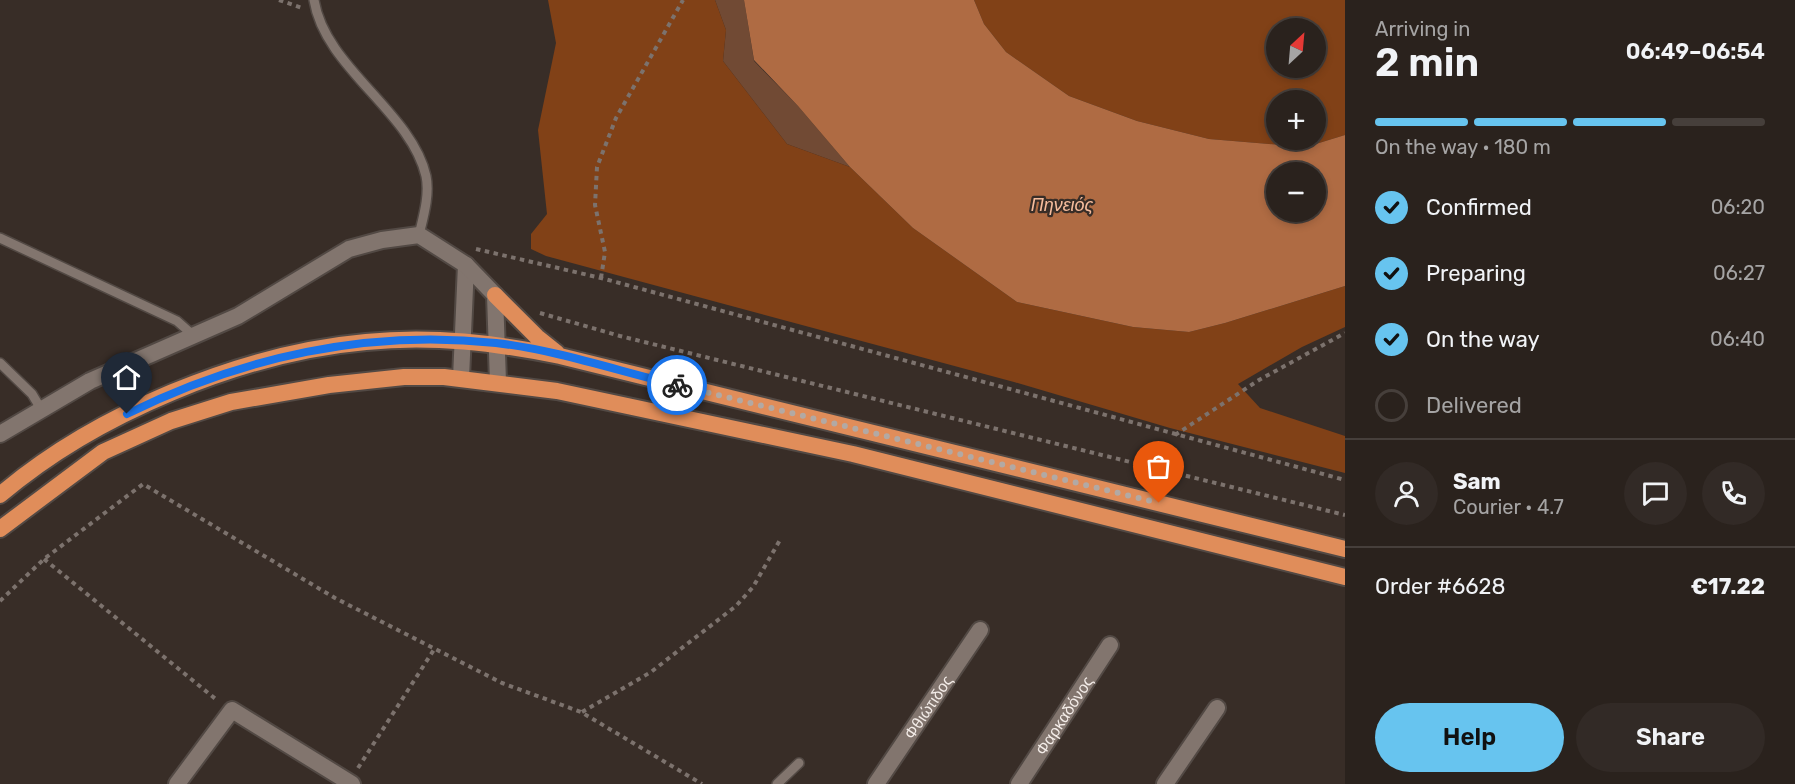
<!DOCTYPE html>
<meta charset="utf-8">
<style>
:root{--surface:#2a221d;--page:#322a26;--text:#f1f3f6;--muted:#a5a4a4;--line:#463f3b;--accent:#67c4ef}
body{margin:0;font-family:Rubik,sans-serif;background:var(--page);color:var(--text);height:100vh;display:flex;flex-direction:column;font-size:22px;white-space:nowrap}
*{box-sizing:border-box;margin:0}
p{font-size:20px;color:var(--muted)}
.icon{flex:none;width:33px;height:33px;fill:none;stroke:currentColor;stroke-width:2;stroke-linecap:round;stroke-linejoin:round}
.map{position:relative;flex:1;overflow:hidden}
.details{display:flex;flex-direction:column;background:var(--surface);width:450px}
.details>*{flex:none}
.needle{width:39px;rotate:26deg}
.controls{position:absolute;left:1266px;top:18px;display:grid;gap:12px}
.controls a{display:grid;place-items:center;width:60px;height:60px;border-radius:50%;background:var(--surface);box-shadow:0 3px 9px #0003,0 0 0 2px var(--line);font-size:30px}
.pin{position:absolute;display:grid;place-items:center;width:51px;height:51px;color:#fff;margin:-62px -26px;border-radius:50% 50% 50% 0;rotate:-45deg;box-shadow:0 0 6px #0007}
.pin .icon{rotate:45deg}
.courier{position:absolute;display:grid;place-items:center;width:60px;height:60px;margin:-30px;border:4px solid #1a73e8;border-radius:50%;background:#fff;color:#222;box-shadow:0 2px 8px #0007}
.headline em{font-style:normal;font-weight:600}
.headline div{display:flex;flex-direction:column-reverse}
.headline{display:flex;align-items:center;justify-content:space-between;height:102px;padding:0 30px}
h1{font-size:39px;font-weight:600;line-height:45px}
.bar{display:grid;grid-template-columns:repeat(4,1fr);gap:9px 6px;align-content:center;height:72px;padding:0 30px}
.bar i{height:8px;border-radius:4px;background:var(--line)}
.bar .on{background:var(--accent)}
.bar p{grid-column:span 4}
.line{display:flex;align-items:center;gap:15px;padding:0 30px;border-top:2px solid var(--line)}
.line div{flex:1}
.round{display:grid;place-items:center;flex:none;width:63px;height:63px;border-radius:32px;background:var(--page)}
ol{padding:0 30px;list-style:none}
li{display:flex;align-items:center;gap:18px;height:66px}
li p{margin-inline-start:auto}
li .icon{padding:6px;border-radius:50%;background:var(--accent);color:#111;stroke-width:4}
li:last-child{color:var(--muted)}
li i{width:33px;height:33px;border:3px solid var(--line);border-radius:50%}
.primary-button{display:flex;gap:12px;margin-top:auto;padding:12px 30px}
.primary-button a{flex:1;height:69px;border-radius:36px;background:var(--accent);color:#111;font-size:24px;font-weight:600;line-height:69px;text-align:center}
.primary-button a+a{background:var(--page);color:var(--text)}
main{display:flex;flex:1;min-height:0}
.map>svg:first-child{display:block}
.green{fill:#714a34}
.forest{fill:#814117;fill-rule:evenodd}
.water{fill:#af6b43;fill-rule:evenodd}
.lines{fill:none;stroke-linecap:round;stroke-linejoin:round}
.service-casing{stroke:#524944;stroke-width:12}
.minor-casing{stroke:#524944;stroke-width:20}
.trunk-casing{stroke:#524944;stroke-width:20}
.path{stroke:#7c726d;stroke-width:4;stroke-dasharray:4.5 4.5;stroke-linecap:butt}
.service{stroke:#82756e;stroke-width:9}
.minor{stroke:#82756e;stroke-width:16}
.trunk{stroke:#e08d5a;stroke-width:16}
.done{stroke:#b2a9a4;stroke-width:6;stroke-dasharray:0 10.8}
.route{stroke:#1a73e8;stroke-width:8}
.labels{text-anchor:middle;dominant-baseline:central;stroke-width:4.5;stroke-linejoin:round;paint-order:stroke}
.street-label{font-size:16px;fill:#f3ece8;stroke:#382d27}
.water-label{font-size:18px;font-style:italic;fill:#f6bc9c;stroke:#382d27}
</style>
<main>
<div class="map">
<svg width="1345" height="784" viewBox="0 0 1345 784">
<rect width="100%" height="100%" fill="#382d27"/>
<path class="green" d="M715,0H744L754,61L798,106L850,167L787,144L723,61L726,30Z"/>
<path class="forest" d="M548,0H715L726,30L723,61L787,144L850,167L913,228L1017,302L1133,327L1189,332L1225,323L1345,286V327L1302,347L1238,384L1260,408L1345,436V473L1170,428L1014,382L546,256L531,249V234L547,214L538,130L556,43Z
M974,0H1345V135L1306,147L1209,139L1137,121L1069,96L1006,52L984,24ZM1276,28H1316V68H1276ZM1276,100H1316V140H1276Z"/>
<path class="water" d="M744,0H974L984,24L1006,52L1069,96L1137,121L1209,139L1306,147L1345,135V286L1225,323L1189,332L1133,327L1017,302L913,228L850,167L798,106L754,60ZM1276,172H1316V212H1276Z"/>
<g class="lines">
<g class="service-casing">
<path id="service" d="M314,0C325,68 411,111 426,176C430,195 423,218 419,235
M0,238L177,321L194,336
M0,363L32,394L41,409
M777,784L799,763"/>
</g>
<g class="minor-casing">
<g id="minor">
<path d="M461,378L466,265"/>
<path d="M0,434L90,381L238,316L349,249L382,240L419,235L466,265L495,295L498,382"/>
<path d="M177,784L232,710L352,784"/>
<path id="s1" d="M876,784L980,630"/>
<path id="s2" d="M1019,784L1110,645"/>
<path d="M1165,784L1217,708"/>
</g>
</g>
<g class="trunk-casing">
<path id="trunk" d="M495,295L537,337L557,353
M0,495C95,414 242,353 366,342C432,335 496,343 560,356L1345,549
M0,529L103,452L171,421L231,402L329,385L404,377H444L557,391L853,454L1345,577"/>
</g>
<path class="path" d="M279,0L302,8
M476,249L601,278L1345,480
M601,278L605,252L595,205L597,167L616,118L683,0
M540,313L620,336L1345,515
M1175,435L1259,380L1345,333
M44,559L218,701
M0,601L44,559L143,484L335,598L502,683L581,712L702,784
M582,712L651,672L736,606L753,587L780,540
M358,768L435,648"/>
<use href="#service" class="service"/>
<use href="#minor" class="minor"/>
<use href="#trunk" class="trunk"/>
</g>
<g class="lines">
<path class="done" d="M677,385L1159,503"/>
<path class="route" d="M127,414C242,357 368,329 496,343C557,350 618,371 677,385"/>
</g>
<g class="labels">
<g class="street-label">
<text stroke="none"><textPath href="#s1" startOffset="93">Φθιώτιδος</textPath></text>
<text stroke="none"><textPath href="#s2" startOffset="82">Φαρκαδόνος</textPath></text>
</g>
<g class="water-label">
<text x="1062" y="205">Πηνειός</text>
</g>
</g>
</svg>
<div class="controls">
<a><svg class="needle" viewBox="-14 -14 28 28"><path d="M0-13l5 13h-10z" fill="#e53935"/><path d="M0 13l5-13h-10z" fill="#a5a4a4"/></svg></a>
<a>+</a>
<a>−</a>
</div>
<div class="pin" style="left:1159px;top:503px;background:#ea580c"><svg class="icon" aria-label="bag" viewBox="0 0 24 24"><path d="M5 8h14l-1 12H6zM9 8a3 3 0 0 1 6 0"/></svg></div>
<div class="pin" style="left:127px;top:414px;background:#1f2937"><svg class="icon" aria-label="home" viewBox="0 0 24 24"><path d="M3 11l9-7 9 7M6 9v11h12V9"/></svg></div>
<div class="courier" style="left:677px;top:385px"><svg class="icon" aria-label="bike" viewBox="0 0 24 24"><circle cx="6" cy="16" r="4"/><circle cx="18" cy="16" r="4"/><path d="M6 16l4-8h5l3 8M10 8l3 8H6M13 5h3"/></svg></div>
</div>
<section class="details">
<div class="headline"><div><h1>2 min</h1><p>Arriving in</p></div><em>06:49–06:54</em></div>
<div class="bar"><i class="on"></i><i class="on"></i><i class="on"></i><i></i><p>On the way · 180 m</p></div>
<ol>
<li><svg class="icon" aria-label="check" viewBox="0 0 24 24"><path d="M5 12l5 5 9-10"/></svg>Confirmed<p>06:20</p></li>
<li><svg class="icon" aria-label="check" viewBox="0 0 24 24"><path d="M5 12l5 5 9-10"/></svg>Preparing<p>06:27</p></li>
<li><svg class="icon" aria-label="check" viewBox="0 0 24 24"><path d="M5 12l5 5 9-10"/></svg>On the way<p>06:40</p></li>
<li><i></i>Delivered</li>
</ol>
<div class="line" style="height:108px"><a class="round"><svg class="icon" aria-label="person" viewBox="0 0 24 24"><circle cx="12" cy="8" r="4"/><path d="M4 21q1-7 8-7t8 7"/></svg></a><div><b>Sam</b><p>Courier · 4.7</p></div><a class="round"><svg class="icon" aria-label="chat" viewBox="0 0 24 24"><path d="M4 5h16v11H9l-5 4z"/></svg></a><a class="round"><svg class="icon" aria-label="phone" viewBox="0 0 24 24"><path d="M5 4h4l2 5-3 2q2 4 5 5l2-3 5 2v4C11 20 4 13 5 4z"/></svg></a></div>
<div class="line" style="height:78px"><div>Order #6628</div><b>€17.22</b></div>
<div class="primary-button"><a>Help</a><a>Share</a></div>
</section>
</main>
